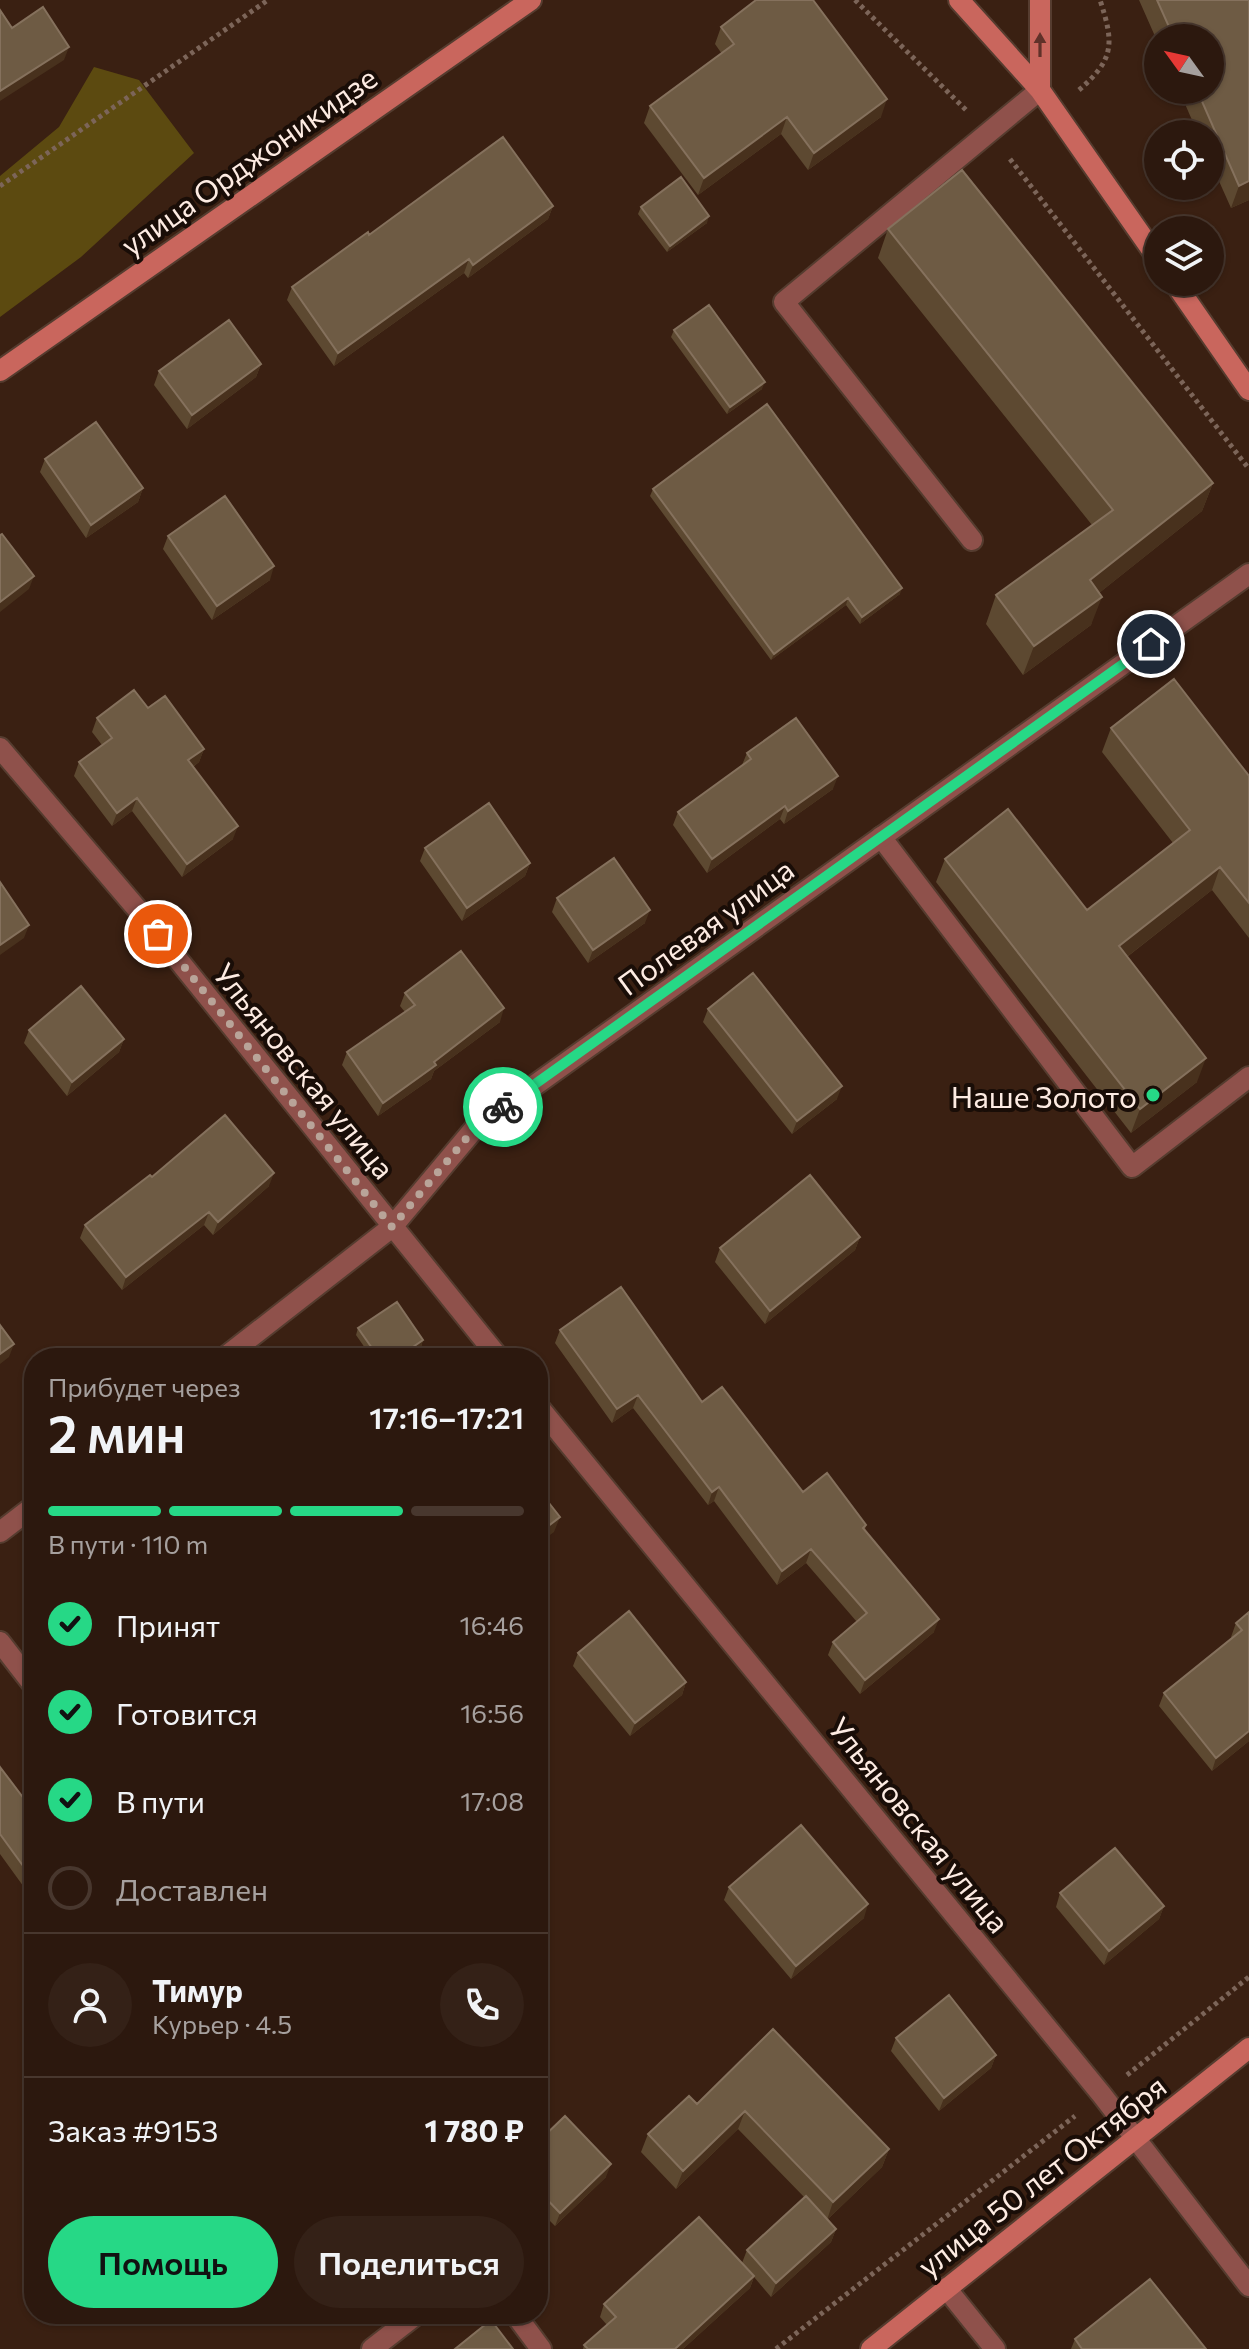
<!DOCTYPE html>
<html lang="ru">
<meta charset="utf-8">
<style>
:root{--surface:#2c180e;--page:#342117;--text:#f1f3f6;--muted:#a6a09e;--line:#48372e;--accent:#26d886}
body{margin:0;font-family:Commissioner,sans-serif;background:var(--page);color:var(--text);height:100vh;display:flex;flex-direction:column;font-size:30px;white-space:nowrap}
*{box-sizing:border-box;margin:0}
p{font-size:26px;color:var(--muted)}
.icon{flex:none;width:44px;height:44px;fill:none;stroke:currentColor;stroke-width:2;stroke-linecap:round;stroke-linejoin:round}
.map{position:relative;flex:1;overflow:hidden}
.sheet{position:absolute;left:24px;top:1348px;width:524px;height:976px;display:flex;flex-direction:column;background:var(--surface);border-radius:32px;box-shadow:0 2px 6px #0004,0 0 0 2px var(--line)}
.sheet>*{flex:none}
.needle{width:52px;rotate:303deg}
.controls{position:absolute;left:1144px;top:24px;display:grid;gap:16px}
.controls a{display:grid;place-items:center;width:80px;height:80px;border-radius:50%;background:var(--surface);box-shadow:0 2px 6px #0004,0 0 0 2px var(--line);font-size:40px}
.pin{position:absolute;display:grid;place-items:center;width:68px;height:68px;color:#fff;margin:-34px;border:4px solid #fff;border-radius:50%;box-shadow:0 2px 8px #0007}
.courier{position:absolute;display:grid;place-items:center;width:80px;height:80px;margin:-40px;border:6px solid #26d886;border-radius:50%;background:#fff;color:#222;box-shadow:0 2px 10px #0007}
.summary em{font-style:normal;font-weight:600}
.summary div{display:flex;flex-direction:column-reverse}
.summary{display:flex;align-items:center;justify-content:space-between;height:136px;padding:0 24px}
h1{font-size:52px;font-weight:600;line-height:60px}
.bar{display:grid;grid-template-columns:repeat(4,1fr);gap:12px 8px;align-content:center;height:96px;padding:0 24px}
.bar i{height:10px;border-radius:6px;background:var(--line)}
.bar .active{background:var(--accent)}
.bar p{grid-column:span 4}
.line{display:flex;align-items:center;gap:20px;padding:0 24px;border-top:2px solid var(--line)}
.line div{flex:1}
.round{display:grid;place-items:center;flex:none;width:84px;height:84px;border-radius:42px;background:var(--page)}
ol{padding:0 24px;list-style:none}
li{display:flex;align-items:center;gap:24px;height:88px}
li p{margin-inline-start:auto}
li .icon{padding:8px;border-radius:50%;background:var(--accent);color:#111;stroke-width:4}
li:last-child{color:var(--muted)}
li i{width:44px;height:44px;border:4px solid var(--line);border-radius:50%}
.cta{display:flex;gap:16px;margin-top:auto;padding:16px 24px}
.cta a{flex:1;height:92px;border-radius:48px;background:var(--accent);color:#111;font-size:32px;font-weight:600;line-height:92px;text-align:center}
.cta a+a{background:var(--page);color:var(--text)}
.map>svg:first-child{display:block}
.green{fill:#5c4a10}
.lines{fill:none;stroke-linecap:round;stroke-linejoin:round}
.service-casing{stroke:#553c2f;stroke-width:24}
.minor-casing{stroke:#553c2f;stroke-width:24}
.secondary-casing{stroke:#553c2f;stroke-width:24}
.path{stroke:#7c6559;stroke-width:5;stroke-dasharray:4 4;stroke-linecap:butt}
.service{stroke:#8f514b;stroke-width:20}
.minor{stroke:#8f514b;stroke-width:20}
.secondary{stroke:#c9665d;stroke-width:20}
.wall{fill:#5d4931}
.shaded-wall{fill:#48311d}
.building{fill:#6e5b44;stroke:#85715d;stroke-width:2}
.oneway{fill:#5f3129}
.done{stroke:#b9a499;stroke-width:8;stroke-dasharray:0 14.4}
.route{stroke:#26d886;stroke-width:10}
.poi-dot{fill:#26d886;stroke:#190d07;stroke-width:3}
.labels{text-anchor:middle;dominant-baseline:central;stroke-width:8;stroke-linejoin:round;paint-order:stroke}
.street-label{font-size:30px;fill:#fdebe2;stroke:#190d07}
.poi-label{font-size:30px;fill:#fdebe2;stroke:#190d07;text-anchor:end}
</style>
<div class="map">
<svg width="1249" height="2349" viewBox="0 0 1249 2349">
<rect width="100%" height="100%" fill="#3a2012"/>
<path class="green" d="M94,67L139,80L194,153L81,257L0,317V176L59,127Z"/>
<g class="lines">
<g class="service-casing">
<path id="service" d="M972,540L784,302L1040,90
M881,837L1132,1167L1249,1077
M946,2288L995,2349
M372,2349L417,2314"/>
</g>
<g class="minor-casing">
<path id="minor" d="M0,748L138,910L499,1358
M224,1358L392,1227L475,1128L1249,574
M538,1406L1102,2095L1249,2286
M0,1532L34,1506
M0,1642L34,1686
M515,2314L541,2349"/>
</g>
<g class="secondary-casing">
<path id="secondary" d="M959,0L1040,90L1158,259
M1040,0V90
M1174,282L1249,390
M0,371L531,0
M871,2349L1249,2048"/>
</g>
<path class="path" d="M855,0L966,110
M1079,90C1115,59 1114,43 1100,0
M1010,159L1249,469
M0,186L268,0
M1127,2075L1249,1977
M776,2349L1075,2116"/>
<use href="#service" class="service"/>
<use href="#minor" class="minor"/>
<use href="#secondary" class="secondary"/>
</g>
<path class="wall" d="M1139,0H1249V200L1231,208L1210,161V134H1198L1179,90H1210V38H1158V43Z
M721,27L881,117L808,170L781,134L698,195L644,123L650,106L722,54L715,44Z
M553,206L548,219L468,278L464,273L334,366L287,300L292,287L369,235Z
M641,207L707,223L667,252L638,214Z
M888,229L1213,483L1202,511L1099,593L1091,625L1023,675L986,624L996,595L1092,525L878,258Z
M674,330L762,389L727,414L671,337Z
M261,364L256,377L187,429L154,385L159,371Z
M45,459L143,488L138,502L86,538L40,472Z
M653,489L900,594L860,624L846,605L771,660L650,496Z
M168,536L270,580L212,620L163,549Z
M148,708L204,749L199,762L193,767L233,839L182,877L132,811L112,826L74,776L79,762L102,745L92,732L97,718Z
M1111,728L1249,776V938L1212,890L1127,957L1197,1082L1131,1133L936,882L945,859L1087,910L1173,843L1102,752Z
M747,753L833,789L784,824L780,819L707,873L673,825L678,812L742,765Z
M425,848L530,863L525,876L462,921L420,861Z
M557,898L645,923L588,963L552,912Z
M405,993L500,1022L434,1071L431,1079L378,1116L342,1065L347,1052L405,1012L400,1006Z
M708,1009L837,1099L792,1134L703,1022Z
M29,1030L124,1039L119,1052L67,1096L24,1043Z
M152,1177L269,1186L213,1235L204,1225L122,1290L80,1238L85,1225Z
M860,1237L855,1250L765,1324L715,1262L720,1248Z
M358,1328L423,1340L421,1347L405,1358H372L356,1335Z
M560,1330L702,1402L803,1492L866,1525L865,1530L934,1632L860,1694L828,1655L833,1642L857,1622L806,1563L777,1585L714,1501L708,1505L633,1408L612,1423L555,1343Z
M1249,1612V1741L1212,1771L1159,1706L1164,1693L1232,1638L1231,1637L1236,1623Z
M578,1653L686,1682L682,1695L630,1736L573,1666Z
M0,1767L34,1812V1901L0,1854Z
M729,1887L864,1918L791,1979L724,1900Z
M1060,1893L1164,1906L1159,1919L1104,1965L1056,1907Z
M773,2029L889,2149L882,2167L828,2219L836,2229L831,2242L771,2297L754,2277L750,2288L683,2349H583L584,2345L607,2325L600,2317L604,2304L742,2263L747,2250L805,2198L738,2129L676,2189L641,2152L648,2134L697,2104Z
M896,2038L996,2055L991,2068L939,2111L891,2051Z
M538,2142L606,2177L555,2226L538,2209Z
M1075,2339L1206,2349H1071Z"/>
<path class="shaded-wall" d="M69,47L64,60L0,101V91Z
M887,99L881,117L808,170L814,153Z
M787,117L781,134L698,195L704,178Z
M1249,181V200L1231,208L1239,186Z
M553,206L548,219L468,278L473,265Z
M709,216L707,223L667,252L670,246Z
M469,259L464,273L334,366L338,353Z
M261,364L256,377L187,429L192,415Z
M765,382L762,389L727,414L730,407Z
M1213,483L1202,511L1079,609L1090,580Z
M143,488L138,502L86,538L91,525Z
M274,566L270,580L212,620L217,606Z
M34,576L29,589L0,612V602Z
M902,588L900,594L860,624L862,617Z
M1102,597L1091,625L1023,675L1034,646Z
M848,598L846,605L771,660L774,654Z
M204,749L199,762L183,774L188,760Z
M838,776L833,789L784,824L788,811Z
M137,798L132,811L112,826L117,813Z
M785,806L780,819L707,873L712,859Z
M238,826L233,839L182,877L187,864Z
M530,863L525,876L462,921L467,908Z
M1220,867L1212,890L1110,970L1119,946Z
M650,910L645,923L588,963L593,950Z
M29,925L24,938L0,955V945Z
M504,1008L500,1022L434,1071L431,1079L378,1116L383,1103L434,1062Z
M124,1039L119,1052L67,1096L72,1082Z
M1206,1058L1197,1082L1131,1133L1140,1109Z
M842,1086L837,1099L792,1134L797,1121Z
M274,1173L269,1186L213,1235L218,1222Z
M209,1212L204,1225L122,1290L126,1277Z
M860,1237L855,1250L765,1324L770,1311Z
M423,1340L421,1347L405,1358H397Z
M14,1344L9,1357L0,1364V1354Z
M638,1395L633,1408L612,1423L617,1409Z
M719,1487L714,1501L708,1505L712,1492Z
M560,1517L554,1532L538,1544V1534Z
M811,1549L806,1563L777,1585L782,1571Z
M939,1619L934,1632L860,1694L865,1680Z
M686,1682L682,1695L630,1736L635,1723Z
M1249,1731V1741L1212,1771L1216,1758Z
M868,1904L864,1918L791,1979L796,1966Z
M1164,1906L1159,1919L1104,1965L1109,1951Z
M996,2055L991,2068L939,2111L944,2098Z
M745,2111L738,2129L676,2189L683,2171Z
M889,2149L882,2167L827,2220L833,2202Z
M611,2164L606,2177L555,2226L560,2213Z
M836,2229L831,2242L771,2297L776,2283Z
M754,2276L750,2288L683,2349H675Z"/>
<path class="building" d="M756,0H813L887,99L814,153L787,117L704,178L650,106L734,44L721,27Z
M1157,0H1249V181L1239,186L1197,90H1210V38H1174Z
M43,7L69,47L0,91V10L12,28Z
M503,137L553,206L473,265L469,259L338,353L292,287L368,232L369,235Z
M962,170L1213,483L1090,580L1102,597L1034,646L996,595L1113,510L888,229Z
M681,177L709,216L670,246L641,207Z
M709,305L765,382L730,407L674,330Z
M229,320L261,364L192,415L159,371Z
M767,404L902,588L862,617L848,598L774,654L653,489Z
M96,422L143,488L91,525L45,459Z
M225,496L274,566L217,606L168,536Z
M2,534L34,576L0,602V535Z
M1174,679L1249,776V903L1220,867L1119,946L1206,1058L1140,1109L945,859L1008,809L1087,910L1190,830L1111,728Z
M134,690L148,708L165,696L204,749L188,760L238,826L187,864L137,798L117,813L79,762L112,738L97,718Z
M796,718L838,776L788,811L785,806L712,859L678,812L751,759L747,753Z
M489,803L530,863L467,908L425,848Z
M614,858L650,910L593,950L557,898Z
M0,882L29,925L0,945Z
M461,951L504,1008L434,1062L436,1065L383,1103L347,1052L415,1005L405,993Z
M753,973L842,1086L797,1121L708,1009Z
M81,986L124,1039L72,1082L29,1030Z
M225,1115L274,1173L218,1222L209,1212L126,1277L85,1225L150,1175L152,1177Z
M810,1175L860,1237L770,1311L720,1248Z
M621,1287L702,1402L722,1387L803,1492L827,1473L866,1525L863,1528L939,1619L865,1680L833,1642L867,1613L811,1549L782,1571L719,1487L712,1492L638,1395L617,1409L560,1330Z
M397,1302L423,1340L397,1358H379L358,1328Z
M0,1325L14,1344L0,1354Z
M538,1489L560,1517L538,1534Z
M629,1611L686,1682L635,1723L578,1653Z
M1249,1612V1731L1216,1758L1164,1693L1242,1630L1236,1623Z
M0,1767L34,1812V1881L0,1834Z
M801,1825L868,1904L796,1966L729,1887Z
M1115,1848L1164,1906L1109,1951L1060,1893Z
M949,1995L996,2055L944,2098L896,2038Z
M773,2029L889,2149L833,2202L745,2111L683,2171L648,2134L689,2096L697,2104Z
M565,2116L611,2164L560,2213L538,2190V2142Z
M806,2196L836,2229L776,2283L747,2250Z
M699,2217L754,2276L675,2349H588L584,2345L616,2317L604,2304Z
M1150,2279L1206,2349H1082L1075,2339Z
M491,2320L513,2349H455Z"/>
<defs><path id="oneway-solid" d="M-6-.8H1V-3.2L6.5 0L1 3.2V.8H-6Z" transform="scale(2)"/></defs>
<use class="oneway" href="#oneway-solid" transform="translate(1040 45) rotate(-90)"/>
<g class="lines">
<path class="done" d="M158,934L392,1227L475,1128L503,1107"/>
<path class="route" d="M503,1107L1151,644"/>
</g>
<circle class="poi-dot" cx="1153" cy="1095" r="8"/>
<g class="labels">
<g class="street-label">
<text transform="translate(248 160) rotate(-35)">улица Орджоникидзе</text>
<text transform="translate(705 926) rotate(-36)">Полевая улица</text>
<text transform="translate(305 1070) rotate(51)">Ульяновская улица</text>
<text transform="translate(920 1824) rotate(51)">Ульяновская улица</text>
<text transform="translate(1041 2175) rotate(-38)">улица 50 лет Октября</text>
</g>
<g class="poi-label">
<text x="1137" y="1095">Наше Золото</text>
</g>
</g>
</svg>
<div class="controls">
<a><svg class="needle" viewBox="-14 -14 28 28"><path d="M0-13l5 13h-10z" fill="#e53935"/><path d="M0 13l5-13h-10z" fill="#a6a09e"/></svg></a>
<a><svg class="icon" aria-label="locate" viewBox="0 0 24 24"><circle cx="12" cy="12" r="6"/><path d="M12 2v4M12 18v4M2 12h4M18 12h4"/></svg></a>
<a><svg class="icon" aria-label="layers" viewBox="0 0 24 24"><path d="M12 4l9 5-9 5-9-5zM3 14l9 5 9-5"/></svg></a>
</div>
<div class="pin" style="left:158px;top:934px;background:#ea580c"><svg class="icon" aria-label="bag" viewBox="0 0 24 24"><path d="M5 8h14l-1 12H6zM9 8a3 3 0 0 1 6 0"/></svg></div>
<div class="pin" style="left:1151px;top:644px;background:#1f2937"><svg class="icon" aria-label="home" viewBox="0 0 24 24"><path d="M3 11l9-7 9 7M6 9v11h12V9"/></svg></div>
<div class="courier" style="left:503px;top:1107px"><svg class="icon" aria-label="bike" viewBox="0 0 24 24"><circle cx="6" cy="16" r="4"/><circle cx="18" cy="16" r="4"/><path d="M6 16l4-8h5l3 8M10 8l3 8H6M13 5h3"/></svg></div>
<section class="sheet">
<div class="summary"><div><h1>2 мин</h1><p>Прибудет через</p></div><em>17:16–17:21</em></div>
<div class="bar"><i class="active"></i><i class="active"></i><i class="active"></i><i></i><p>В пути · 110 m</p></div>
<ol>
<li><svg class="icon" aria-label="check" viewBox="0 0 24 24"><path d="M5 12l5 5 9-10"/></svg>Принят<p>16:46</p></li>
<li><svg class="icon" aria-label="check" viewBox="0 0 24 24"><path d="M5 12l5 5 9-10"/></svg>Готовится<p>16:56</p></li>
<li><svg class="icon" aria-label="check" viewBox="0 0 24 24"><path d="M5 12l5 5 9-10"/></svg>В пути<p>17:08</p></li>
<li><i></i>Доставлен</li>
</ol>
<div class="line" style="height:144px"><a class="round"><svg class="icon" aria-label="person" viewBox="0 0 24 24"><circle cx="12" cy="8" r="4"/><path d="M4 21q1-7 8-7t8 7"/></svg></a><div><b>Тимур</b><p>Курьер · 4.5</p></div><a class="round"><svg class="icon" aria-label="phone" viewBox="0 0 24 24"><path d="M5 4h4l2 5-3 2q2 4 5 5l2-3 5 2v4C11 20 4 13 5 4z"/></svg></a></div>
<div class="line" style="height:104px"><div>Заказ #9153</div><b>1 780 ₽</b></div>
<div class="cta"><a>Помощь</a><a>Поделиться</a></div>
</section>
</div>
